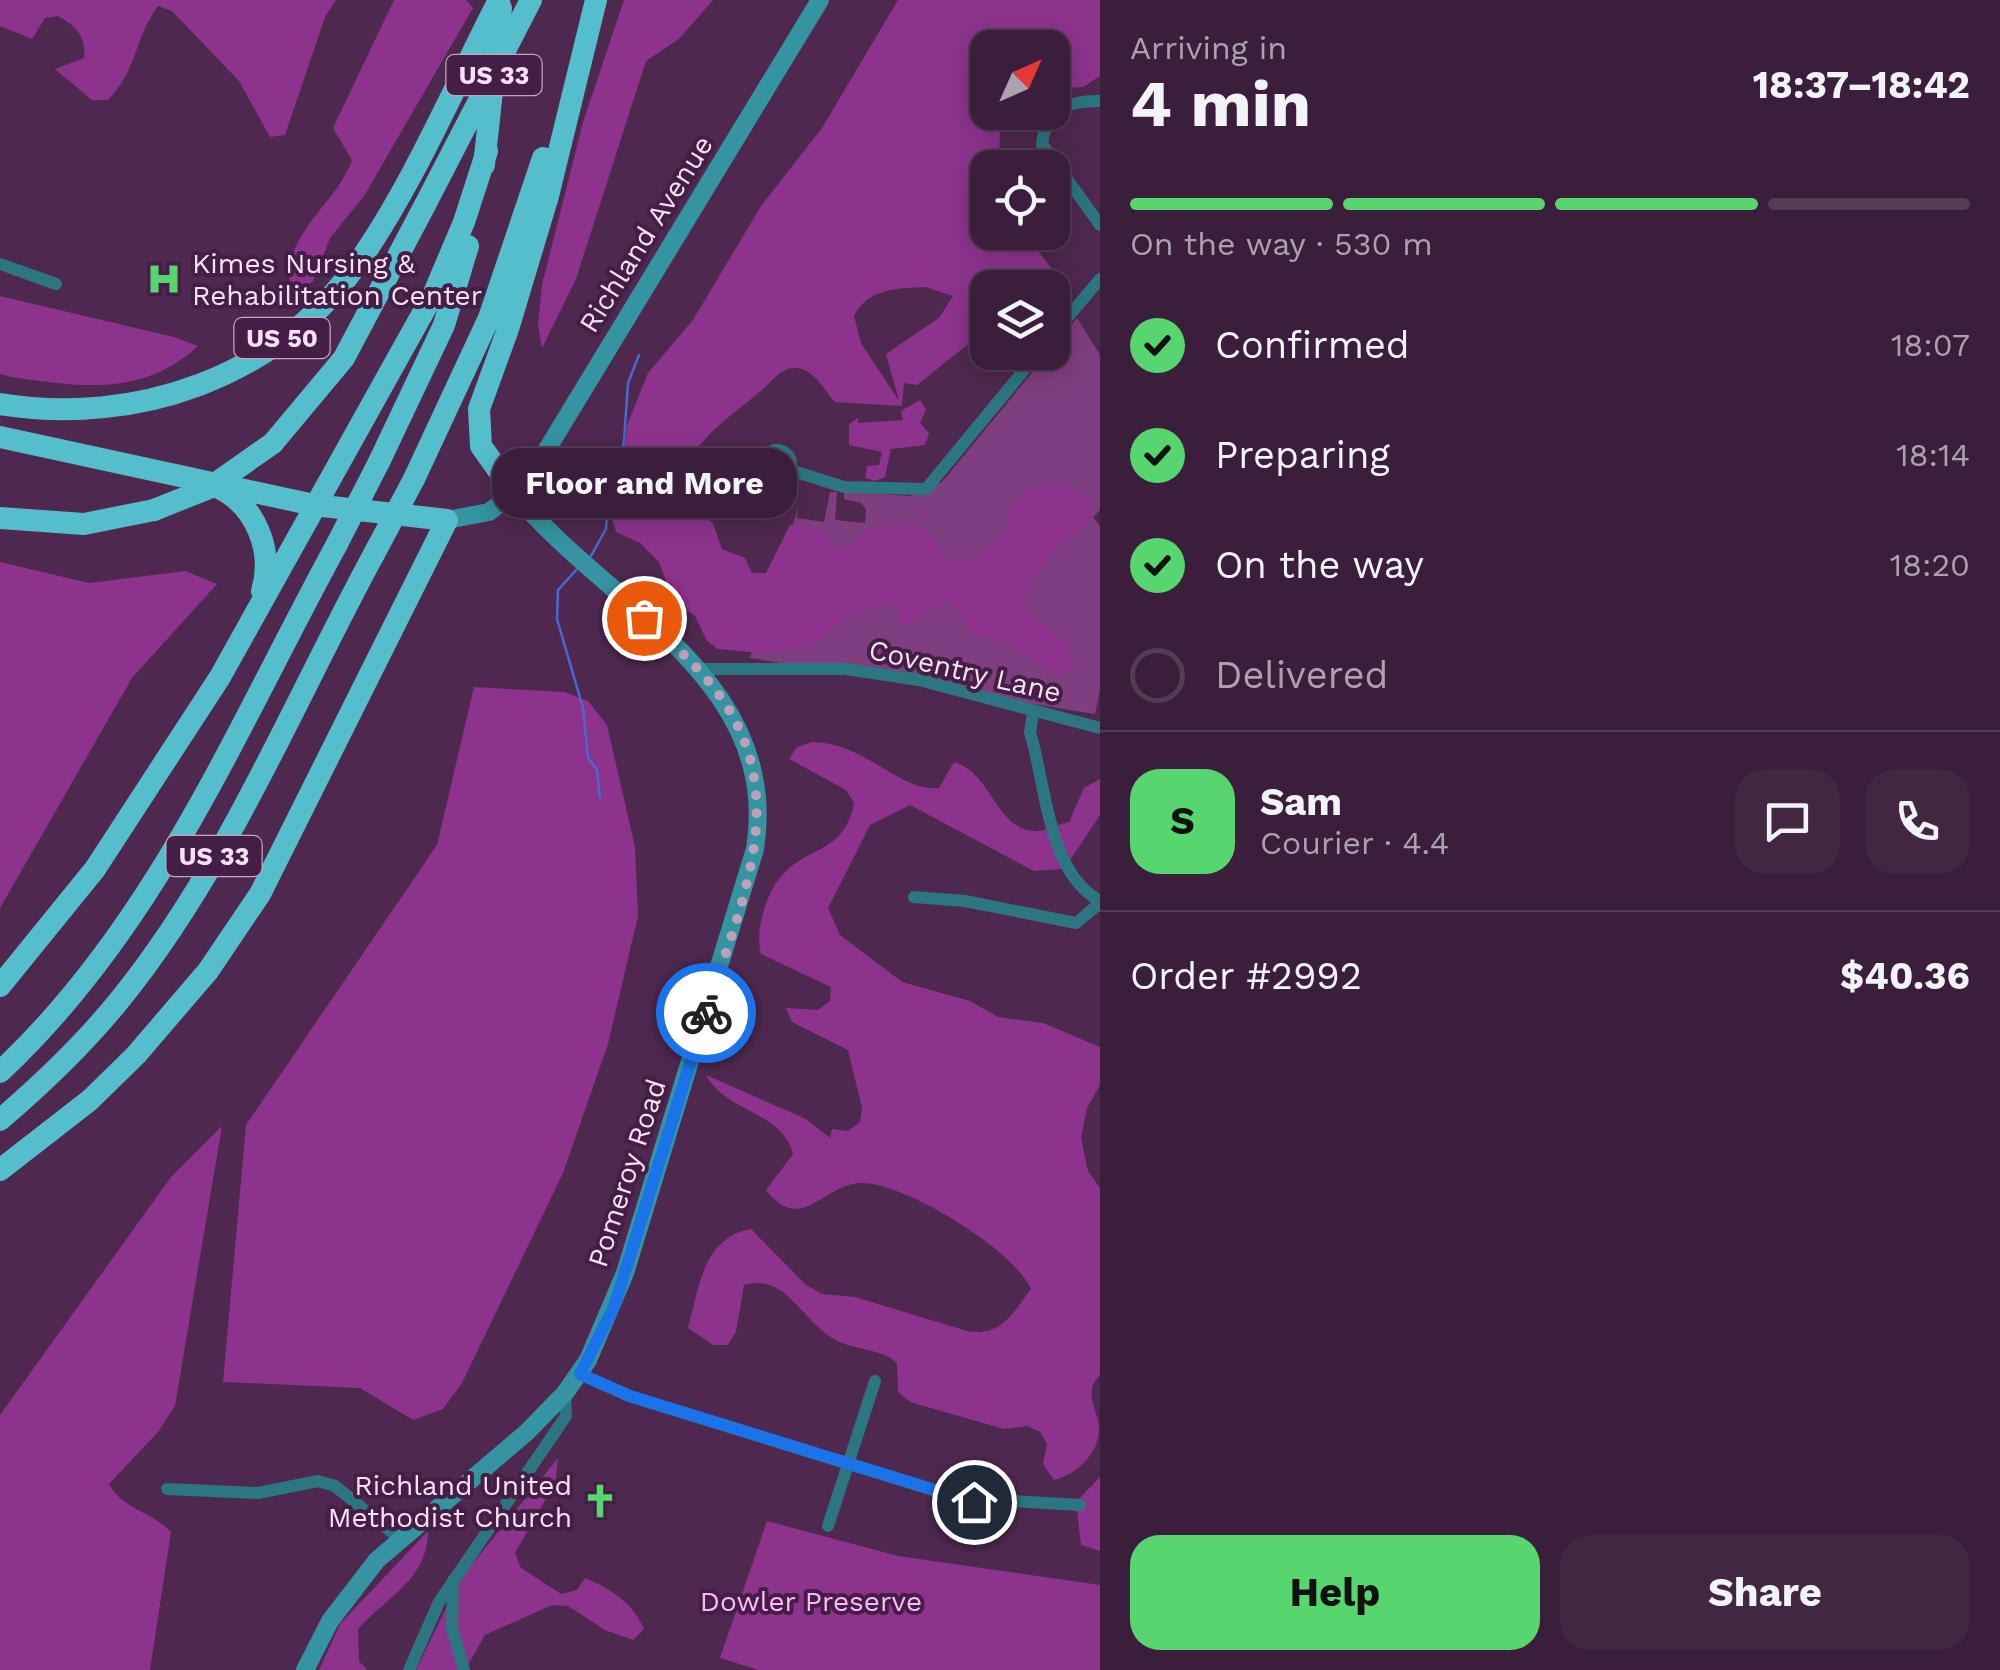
<!DOCTYPE html>
<meta charset="utf-8">
<style>
:root{--surface:#3b1e3b;--page:#422742;--text:#f1f3f6;--muted:#aca2af;--line:#543c55;--accent:#57d670}
body{margin:0;font-family:"Work Sans",sans-serif;background:var(--page);color:var(--text);height:100vh;display:flex;flex-direction:column;font-size:38px;white-space:nowrap}
*{box-sizing:border-box;margin:0}
p{font-size:32px;color:var(--muted)}
.icon{flex:none;width:55px;height:55px;fill:none;stroke:currentColor;stroke-width:2;stroke-linecap:round;stroke-linejoin:round}
.map{position:relative;flex:1;overflow:hidden}
.panel{display:flex;flex-direction:column;background:var(--surface);width:900px}
.panel>*{flex:none}
.needle{width:65px;rotate:45deg}
.buttons{position:absolute;left:970px;top:30px;display:grid;gap:20px}
.buttons a{display:grid;place-items:center;width:100px;height:100px;border-radius:20px;background:var(--surface);box-shadow:0 5px 25px #0003,0 0 0 2px var(--line);font-size:50px}
.pin{position:absolute;display:grid;place-items:center;width:85px;height:85px;color:#fff;margin:-42px;border:5px solid #fff;border-radius:50%;box-shadow:0 2px 10px #0007}
.courier{position:absolute;display:grid;place-items:center;width:100px;height:100px;margin:-50px;border:8px solid #1a73e8;border-radius:50%;background:#fff;color:#222;box-shadow:0 2px 12px #0007}
.bubble{position:absolute;height:70px;border-radius:30px;background:var(--surface);box-shadow:0 5px 25px #0003,0 0 0 2px var(--line);font-size:32px;font-weight:700;line-height:70px;text-align:center}
.overview em{font-style:normal;font-weight:700}
.overview div{display:flex;flex-direction:column-reverse}
.overview{display:flex;align-items:center;justify-content:space-between;height:170px;padding:0 30px}
h1{font-size:65px;font-weight:700;line-height:75px}
.bar{display:grid;grid-template-columns:repeat(4,1fr);gap:15px 10px;align-content:center;height:120px;padding:0 30px}
.bar i{height:12px;border-radius:8px;background:var(--line)}
.bar .current{background:var(--accent)}
.bar p{grid-column:span 4}
.line{display:flex;align-items:center;gap:25px;padding:0 30px;border-top:2px solid var(--line)}
.line div{flex:1}
.round{display:grid;place-items:center;flex:none;width:105px;height:105px;border-radius:30px;background:var(--page)}
ol{padding:0 30px;list-style:none}
li{display:flex;align-items:center;gap:30px;height:110px}
li p{margin-inline-start:auto}
li .icon{padding:10px;border-radius:50%;background:var(--accent);color:#111;stroke-width:4}
li:last-child{color:var(--muted)}
li i{width:55px;height:55px;border:5px solid var(--line);border-radius:50%}
.button{display:flex;gap:20px;margin-top:auto;padding:20px 30px}
.button a{flex:1;height:115px;border-radius:30px;background:var(--accent);color:#111;font-size:40px;font-weight:700;line-height:115px;text-align:center}
.button a+a{background:var(--page);color:var(--text)}
main{display:flex;flex:1;min-height:0}
.map>svg:first-child{display:block}
.green{fill:#7f3e7f}
.forest{fill:#8d338e;fill-rule:evenodd}
.lines{fill:none;stroke-linecap:round;stroke-linejoin:round}
.stream{stroke:#4868d0;stroke-width:2.5}
.street{stroke:#2b7681;stroke-width:12}
.secondary{stroke:#3494a1;stroke-width:18}
.highway{stroke:#55becd;stroke-width:22}
.highway-bridge{stroke:#55becd;stroke-width:22}
.done{stroke:#bda0bc;stroke-width:10;stroke-dasharray:0 18}
.route{stroke:#1a73e8;stroke-width:12}
.labels{text-anchor:middle;dominant-baseline:central;stroke-width:8;stroke-linejoin:round;paint-order:stroke}
.shield{fill:#441e44;stroke:#c2a6c1;stroke-width:2.5}
.shield-label{font-size:25px;font-weight:bold;fill:#f8e0f7}
.street-label{font-size:28px;fill:#f8e0f7;stroke:#441e44}
.poi-label{font-size:28px;fill:#f8e0f7;stroke:#441e44;text-anchor:start}
.park-label{font-size:28px;fill:#fdb8fa;stroke:#441e44}
</style>
<main>
<div class="map">
<svg width="1100" height="1670" viewBox="0 0 1100 1670">
<rect width="100%" height="100%" fill="#4f284f"/>
<path class="green" d="M1077,318L1100,355V510L1093,517L1100,526V690L1095,714L750,658L799,505L797,518L824,522L830,492H837L835,520L865,523L866,509L861,503L844,499V491L910,496L942,482Z"/>
<path class="forest" d="M0,0H336L325,17L285,135L270,137L239,81L172,11L158,6C135,36 138,69 108,100H92L55,69L84,58C86,36 76,26 58,16L45,18L32,39L0,26Z
M394,0H466L473,8L364,196L330,238L313,281L303,289L290,283C285,230 337,204 352,160L333,128Z
M624,0H713L680,38L646,61L576,279L542,348L538,325L542,285L583,122Z
M898,0H1100V76L1083,87L1069,88C1059,75 1052,64 1052,48H988V112L1006,113L1000,128L999,167L988,168V232L1025,233L1059,279V294L1053,296L1052,288H988L987,329L917,385L904,383L902,406L835,402C824,390 813,367 794,368C780,368 772,382 762,390C728,419 680,447 680,498L713,523L722,549L745,558L752,573H766L790,525L805,524L827,534L834,548L848,547L872,528L915,523L937,542L947,561L974,559L1006,534C1008,482 1057,467 1092,503V517C1075,534 1018,579 1026,605C1031,621 1056,632 1067,644L1072,671L1059,676L1001,641L974,635L950,602C930,606 922,623 901,625L898,612L889,603L849,616L811,646L760,653L718,649L707,641L695,616L673,600L659,562L640,543L616,532L612,519L621,492L627,425L648,373L693,320L761,206L822,128ZM926,287L953,296L939,318L886,354L899,401L861,343L854,316C868,288 898,288 926,287Z
M0,296L174,337L198,346C143,397 80,387 11,377L0,374Z
M920,400L926,410L920,423L929,433L925,445L891,449L885,477L875,481L865,478L867,466L879,465L882,452L849,445V424L858,418V423L903,420L901,411Z
M0,562L89,583L185,571L217,584L132,678L0,908Z
M474,687L564,692L588,701L607,725L635,847L638,916L608,1044L563,1173L462,1383L443,1409L413,1420L360,1388L223,1382L246,1125L437,845Z
M813,742C865,743 902,793 939,788L954,762C994,774 995,832 1038,831C1047,830 1059,824 1069,822L1084,788L1100,779V815L1064,869L1034,871L910,805L870,825L828,908L840,935L902,982L970,1001L998,1017L1043,1023L1100,1047V1085L1087,1108L1081,1138L1088,1171L1100,1188V1375C1082,1393 1098,1408 1099,1428C1100,1453 1076,1475 1054,1480L1043,1464L1047,1444L1040,1432L1027,1426L1004,1429L910,1402L898,1392L897,1363C879,1347 853,1351 832,1338C801,1319 785,1273 744,1285L736,1332L728,1345H713L688,1328C699,1288 703,1237 751,1229L806,1285L822,1294L855,1297L967,1331C1001,1337 1012,1314 1031,1289C1014,1250 906,1183 862,1183C823,1183 802,1236 766,1190L793,1154C782,1111 725,1112 706,1075L806,1119L830,1138L832,1129L848,1131L860,1122L862,1108L848,1050L792,1022L786,1008L818,1010L830,1001L831,987L761,954C757,937 760,923 765,907C788,837 842,867 854,803L846,790L789,759L797,747Z
M222,1126L175,1406L158,1432L109,1484C121,1508 152,1512 171,1532L150,1670H0V1415L171,1177Z
M558,1458L555,1483L515,1553L521,1568L561,1594L577,1590L585,1578C610,1588 634,1604 644,1629L633,1640L605,1630L568,1606L552,1605L485,1635L465,1670H416L460,1579Z
M1100,1477V1551L1081,1545L1076,1502Z
M767,1521L898,1556L1100,1585V1670H759L720,1658Z
M428,1531C428,1579 387,1597 358,1629L359,1661L367,1670H319L340,1624Z"/>
<g class="lines">
<path class="stream" d="M591,556L606,529L608,498L618,474L624,441L628,383L639,355
M577,569L558,590L557,619L583,708L588,758L597,770L600,797"/>
<path class="street" d="M1100,101C1068,100 1046,110 1042,144L1100,225
M0,264L56,284
M1052,336L1100,279
M763 464a14 14 0 1 1 28 0a14 14 0 1 1-28 0Z
M790,470L844,487L926,489L1039,352
M698,669H846L919,680L1100,728
M1033,714L1030,732C1046,784 1047,872 1100,901
M914,897L965,901L1076,923L1100,903
M580,1374L629,1396L959,1498L1080,1505
M167,1489L258,1493L318,1481L335,1486L399,1538
M828,1526L875,1381
M453,1580L452,1628L464,1670
M409,1670L439,1602L566,1416L565,1393"/>
<path class="secondary" d="M447,520L489,512L526,484L820,0
M305,1670L330,1621L377,1560L527,1432L565,1393L588,1360L625,1273L755,849C782,679 607,606 516,495"/>
<path class="highway" d="M484,165L501,8
M0,404C136,426 276,378 358,263C413,185 455,85 499,0
M0,437L314,505L447,520L260,894L208,971L136,1055L90,1100L0,1170
M273,443L344,358L425,205
M379,462L444,325L468,246
M414,479L489,318L543,158
M217,487C256,505 274,551 262,591
M516,495L481,446L479,409L508,329L548,196L596,0
M0,518L84,524L154,510
M0,986L95,869L220,677L434,293L464,222L487,151
M0,1072C157,925 236,729 337,544
M0,1120C42,1084 83,1045 118,1002C226,870 293,703 374,554"/>
<path class="highway-bridge" d="M425,205L531,0
M154,510L209,488L273,443
M337,544L379,462
M374,554L414,479"/>
</g>
<g class="lines">
<path class="done" d="M644,618C666,639 691,659 710,683C797,789 742,899 706,1013"/>
<path class="route" d="M706,1013L614,1307L580,1374L630,1396L974,1502"/>
</g>
<defs>
<g id="hospital-bare" transform="scale(2.7)"><path d="M-5-5h3v3.5h4V-5h3V5h-3V1.5h-4V5h-3Z" fill="#57d670" stroke="#441e44" stroke-width="2.5" paint-order="stroke"/></g>
<g id="church-bare" transform="scale(2.7)"><path d="M-1.2-6h2.4v3.5h3.3v2.4h-3.3V6h-2.4V-.1h-3.3v-2.4h3.3Z" fill="#57d670" stroke="#441e44" stroke-width="2.5" paint-order="stroke"/></g>
</defs>
<g fill-rule="evenodd">
<use href="#hospital-bare" x="164" y="279"/>
<use href="#church-bare" x="600" y="1501"/>
</g>
<g class="labels">
<g class="shield">
<rect x="446.5" y="55" width="95" height="40" rx="8"/>
<rect x="234.5" y="318" width="95" height="40" rx="8"/>
<rect x="166.5" y="836" width="95" height="40" rx="8"/>
</g>
<g class="shield-label">
<text x="494" y="75">US 33</text>
<text x="282" y="338">US 50</text>
<text x="214" y="856">US 33</text>
</g>
<g class="street-label">
<text transform="translate(646 234) rotate(-58)">Richland Avenue</text>
<text transform="translate(965 671) rotate(13)">Coventry Lane</text>
<text transform="translate(627 1173) rotate(-72)">Pomeroy Road</text>
</g>
<g class="poi-label">
<text x="192" y="263">Kimes Nursing &amp;<tspan x="192" dy="32">Rehabilitation Center</tspan></text>
<text x="572" y="1485" text-anchor="end">Richland United<tspan x="572" dy="32">Methodist Church</tspan></text>
</g>
<g class="park-label">
<text x="811" y="1601">Dowler Preserve</text>
</g>
</g>
</svg>
<div class="buttons">
<a><svg class="needle" viewBox="-14 -14 28 28"><path d="M0-13l5 13h-10z" fill="#e53935"/><path d="M0 13l5-13h-10z" fill="#aca2af"/></svg></a>
<a><svg class="icon" aria-label="locate" viewBox="0 0 24 24"><circle cx="12" cy="12" r="6"/><path d="M12 2v4M12 18v4M2 12h4M18 12h4"/></svg></a>
<a><svg class="icon" aria-label="layers" viewBox="0 0 24 24"><path d="M12 4l9 5-9 5-9-5zM3 14l9 5 9-5"/></svg></a>
</div>
<div class="pin" style="left:644px;top:618px;background:#ea580c"><svg class="icon" aria-label="bag" viewBox="0 0 24 24"><path d="M5 8h14l-1 12H6zM9 8a3 3 0 0 1 6 0"/></svg></div>
<div class="pin" style="left:974px;top:1502px;background:#1f2937"><svg class="icon" aria-label="home" viewBox="0 0 24 24"><path d="M3 11l9-7 9 7M6 9v11h12V9"/></svg></div>
<div class="courier" style="left:706px;top:1013px"><svg class="icon" aria-label="bike" viewBox="0 0 24 24"><circle cx="6" cy="16" r="4"/><circle cx="18" cy="16" r="4"/><path d="M6 16l4-8h5l3 8M10 8l3 8H6M13 5h3"/></svg></div>
<div class="bubble" style="left:492px;top:448px;width:305px">Floor and More</div>
</div>
<section class="panel">
<div class="overview"><div><h1>4 min</h1><p>Arriving in</p></div><em>18:37–18:42</em></div>
<div class="bar"><i class="current"></i><i class="current"></i><i class="current"></i><i></i><p>On the way · 530 m</p></div>
<ol>
<li><svg class="icon" aria-label="check" viewBox="0 0 24 24"><path d="M5 12l5 5 9-10"/></svg>Confirmed<p>18:07</p></li>
<li><svg class="icon" aria-label="check" viewBox="0 0 24 24"><path d="M5 12l5 5 9-10"/></svg>Preparing<p>18:14</p></li>
<li><svg class="icon" aria-label="check" viewBox="0 0 24 24"><path d="M5 12l5 5 9-10"/></svg>On the way<p>18:20</p></li>
<li><i></i>Delivered</li>
</ol>
<div class="line" style="height:180px"><b class="round" style="background:var(--accent);color:#111">S</b><div><b>Sam</b><p>Courier · 4.4</p></div><a class="round"><svg class="icon" aria-label="chat" viewBox="0 0 24 24"><path d="M4 5h16v11H9l-5 4z"/></svg></a><a class="round"><svg class="icon" aria-label="phone" viewBox="0 0 24 24"><path d="M5 4h4l2 5-3 2q2 4 5 5l2-3 5 2v4C11 20 4 13 5 4z"/></svg></a></div>
<div class="line" style="height:130px"><div>Order #2992</div><b>$40.36</b></div>
<div class="button"><a>Help</a><a>Share</a></div>
</section>
</main>
